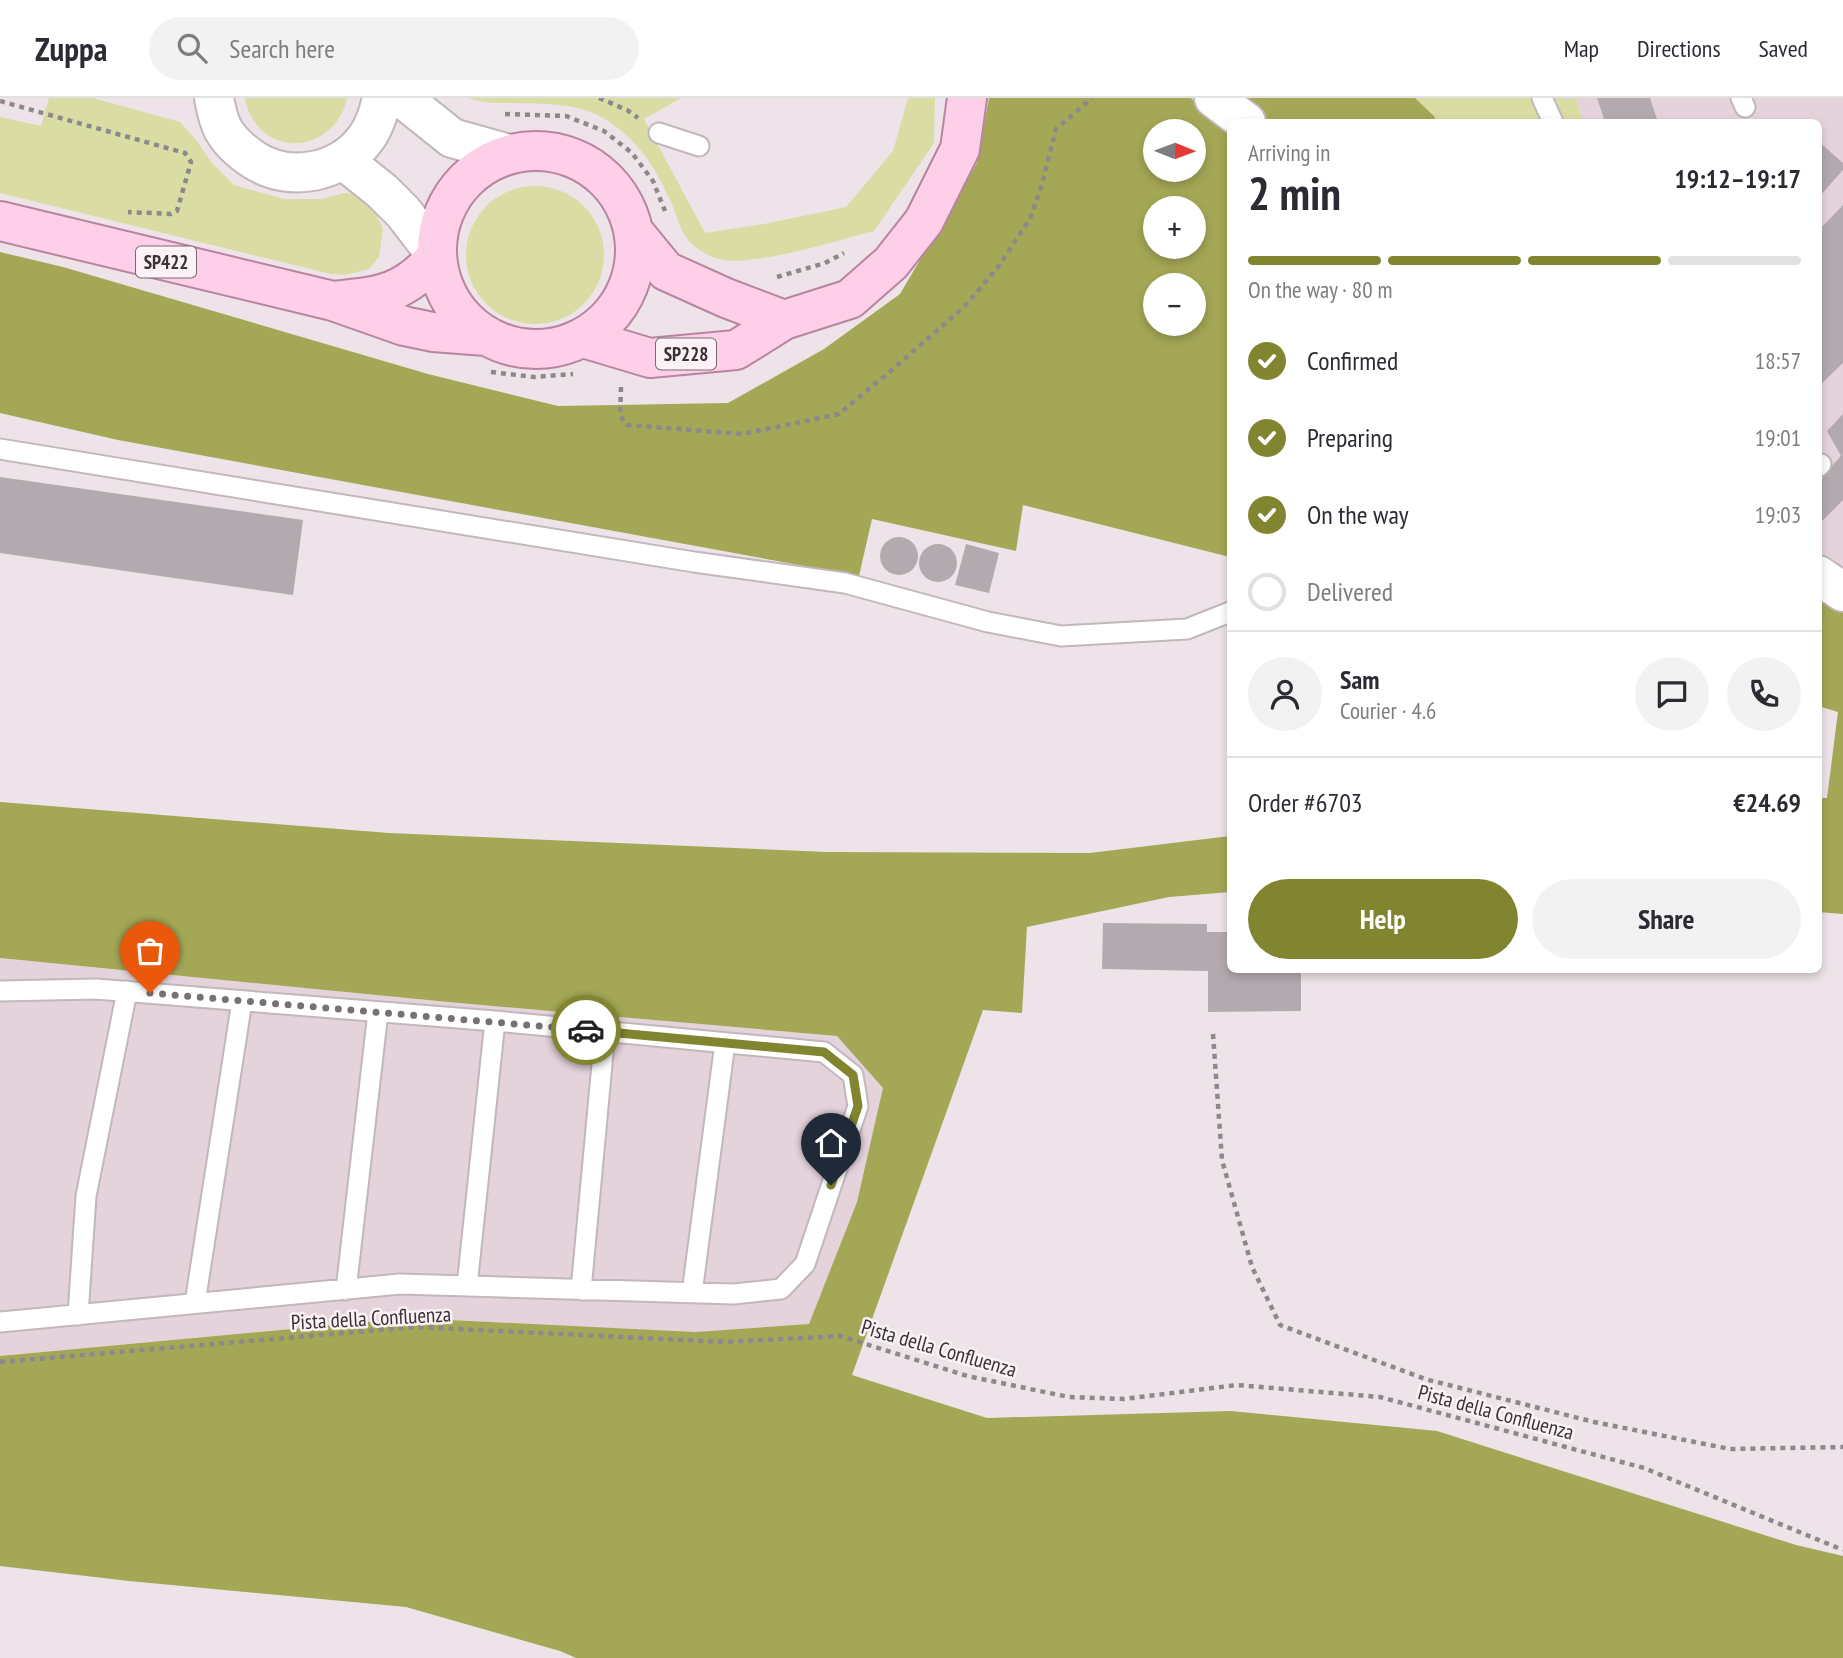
<!DOCTYPE html>
<meta charset="utf-8">
<style>
:root{--surface:#fff;--page:#f2f2f3;--text:#2b2b33;--muted:#7c7c81;--line:#e1e1e2;--accent:#82852f}
body{margin:0;font-family:"PT Sans Narrow",sans-serif;background:var(--page);color:var(--text);height:100vh;display:flex;flex-direction:column;font-size:26px;white-space:nowrap}
*{box-sizing:border-box;margin:0}
p{font-size:23px;color:var(--muted)}
.icon{flex:none;width:38px;height:38px;fill:none;stroke:currentColor;stroke-width:2;stroke-linecap:round;stroke-linejoin:round}
.map{position:relative;flex:1;overflow:hidden}
.drawer{position:absolute;left:1227px;top:21px;width:595px;height:854px;display:flex;flex-direction:column;background:var(--surface);border-radius:10px;box-shadow:0 4px 10px #0003}
.drawer>*{flex:none}
.needle{width:46px;rotate:91deg}
.tools{position:absolute;left:1143px;top:21px;display:grid;gap:14px}
.tools a{display:grid;place-items:center;width:63px;height:63px;border-radius:50%;background:var(--surface);box-shadow:0 4px 10px #0003;font-size:35px}
.pin{position:absolute;display:grid;place-items:center;width:60px;height:60px;color:#fff;margin:-72px -30px;border-radius:50% 50% 50% 0;rotate:-45deg;box-shadow:0 0 7px #0007}
.pin .icon{rotate:45deg}
.courier{position:absolute;display:grid;place-items:center;width:70px;height:70px;margin:-35px;border:5px solid #82852f;border-radius:50%;background:#fff;color:#222;box-shadow:0 2px 9px #0007}
.overview em{font-style:normal;font-weight:600}
.overview div{display:flex;flex-direction:column-reverse}
.overview{display:flex;align-items:center;justify-content:space-between;height:119px;padding:0 21px}
h1{font-size:46px;font-weight:600;line-height:52px}
.bar{display:grid;grid-template-columns:repeat(4,1fr);gap:10px 7px;align-content:center;height:84px;padding:0 21px}
.bar i{height:9px;border-radius:5px;background:var(--line)}
.bar .on{background:var(--accent)}
.bar p{grid-column:span 4}
.line{display:flex;align-items:center;gap:18px;padding:0 21px;border-top:2px solid var(--line)}
.line div{flex:1}
.round{display:grid;place-items:center;flex:none;width:74px;height:74px;border-radius:37px;background:var(--page)}
ol{padding:0 21px;list-style:none}
li{display:flex;align-items:center;gap:21px;height:77px}
li p{margin-inline-start:auto}
li .icon{padding:7px;border-radius:50%;background:var(--accent);color:#fff;stroke-width:4}
li:last-child{color:var(--muted)}
li i{width:38px;height:38px;border:4px solid var(--line);border-radius:50%}
.cta{display:flex;gap:14px;margin-top:auto;padding:14px 21px}
.cta a{flex:1;height:80px;border-radius:42px;background:var(--accent);color:#fff;font-size:28px;font-weight:600;line-height:80px;text-align:center}
.cta a+a{background:var(--page);color:var(--text)}
header{display:flex;align-items:center;gap:42px;box-sizing:border-box;height:98px;padding:0 35px;background:var(--surface);border-bottom:2px solid var(--line)}
header strong{font-size:33px}
nav{display:flex;gap:38px;margin-inline-start:auto;font-size:24px}
.search{width:490px;height:63px;background:var(--page);display:flex;align-items:center;gap:18px;box-sizing:border-box;padding:0 24px;border-radius:38px;color:var(--muted);font-size:26px}
.map>svg:first-child{display:block}
.built{fill:#e5d3dc}
.green{fill:#d9dda4}
.forest{fill:#a4a755;fill-rule:evenodd}
.building{fill:#b3aaaf}
.lines{fill:none;stroke-linecap:round;stroke-linejoin:round}
.service-casing{stroke:#c1b7bc;stroke-width:23}
.minor-casing{stroke:#c1b7bc;stroke-width:42}
.secondary-casing{stroke:#c1b7bc;stroke-width:42}
.primary-casing{stroke:#b884a0;stroke-width:42}
.path{stroke:#8e878b;stroke-width:4.5;stroke-dasharray:5 5;stroke-linecap:butt}
.service{stroke:#fff;stroke-width:19}
.minor{stroke:#fff;stroke-width:38}
.secondary{stroke:#fff;stroke-width:38}
.primary{stroke:#fecfe8;stroke-width:38}
.done{stroke:#777174;stroke-width:7;stroke-dasharray:0 12.6}
.route{stroke:#82852f;stroke-width:9}
.labels{text-anchor:middle;dominant-baseline:central;stroke-width:5;stroke-linejoin:round;paint-order:stroke}
.shield{fill:#fbf1f6;stroke:#726c6f;stroke-width:2}
.shield-label{font-size:19px;font-weight:bold;fill:#373335}
.street-label{font-size:21px;fill:#373335;stroke:#fbf1f6}
</style>
<header>
<strong>Zuppa</strong>
<div class="search"><svg class="icon" aria-label="search" viewBox="0 0 24 24"><circle cx="10" cy="10" r="6"/><path d="M15 15l6 6"/></svg>Search here</div>
<nav><a>Map</a><a>Directions</a><a>Saved</a></nav>
</header>
<div class="map">
<svg width="1843" height="1560" viewBox="0 0 1843 1560">
<rect width="100%" height="100%" fill="#ede3e8"/>
<path class="built" d="M1576,0H1843V506L1818,491V24H1583Z
M0,860L448,904L837,938L884,990L857,1104L809,1226L695,1234L409,1220L0,1258Z"/>
<path class="green" d="M49,0H93L180,24L197,43L211,64L234,87L284,101H321L344,95L352,96L369,106L377,117L383,131L379,159L369,171L345,177L331,176L0,95V19L41,28Z
M245,0H347C337,50 273,63 250,16C247,11 246,5 245,0Z
M468,0H681L644,21L705,135L764,126L846,109L893,53L908,0H935L934,45L874,133C835,143 796,156 755,161C745,162 734,164 723,162C712,160 699,153 691,145C682,136 678,123 674,111C659,76 641,44 608,23C580,4 543,6 510,5C495,5 482,5 468,0Z
M1415,0H1576L1583,24H1434L1435,19Z
M466 157a69 69 0 1 1 138 0a69 69 0 1 1-138 0Z"/>
<path class="forest" d="M989,0H1191L1204,14L1221,0H1415L1435,19L1434,24H1230V459L1023,407L1016,453L872,421L859,478L118,342L0,315V154L63,169L428,276L558,308L728,305L824,251L900,196L977,65ZM1155,33H1194V72H1155ZM1155,110H1194V149H1155ZM1155,187H1194V226H1155Z
M1818,491L1843,506V816L1818,814V700H1827L1838,614L1818,608Z
M0,704L389,735L827,754L1090,755L1230,738V794L1169,799L1027,829L1022,915L983,912L852,1277L987,1320L1231,1313L1437,1333L1796,1447L1843,1458V1560H576L560,1553L406,1509L129,1483L0,1468V1258L409,1220L695,1234L809,1226L857,1104L883,990L837,938L448,904L0,860Z"/>
<path class="building" d="M1597,0H1650L1658,24H1605Z
M1818,43L1843,65V72L1818,100Z
M1843,107V265L1818,289V133Z
M1843,316V402L1818,427V383L1841,358L1827,333Z
M0,379L303,422L293,497L0,455Z
M880 458a19 19 0 1 1 38 0a19 19 0 1 1-38 0Z
M919 465a19 19 0 1 1 38 0a19 19 0 1 1-38 0Z
M966,446L999,455L989,495L955,487Z
M1103,825L1207,826V834H1230V872H1301V913L1208,914V873L1102,871Z"/>
<g class="lines">
<g class="service-casing">
<path id="service" d="M1542,0L1553,24
M1741,0L1745,9
M659,35L699,48
M0,351L694,464L845,485L988,524L1061,538L1187,531L1230,514
M1818,369L1821,366
M0,893L96,891L495,923L824,954L853,977L858,1008L805,1166L781,1191L734,1196L400,1186L0,1224
M467,1188L495,923
M346,1192L378,914
M581,1192L605,934
M692,1195L725,945
M195,1205L242,903
M78,1217L86,1098L127,893"/>
</g>
<g class="minor-casing">
<path id="minor" d="M1214,0L1246,24
M1818,477L1843,494"/>
</g>
<g class="secondary-casing">
<path id="secondary" d="M214,0C216,10 218,22 223,31C230,44 242,54 254,62C290,85 341,75 366,40C375,28 379,14 382,0
M402,0L452,40L509,56
M343,62L382,93L403,114L437,158"/>
</g>
<g class="primary-casing">
<path id="primary" d="M437 152a99 99 0 1 1 198 0a99 99 0 1 1-198 0Z
M0,123L333,203L404,228L433,234L486,238
M634,134L666,173L726,200L784,222
M334,203C382,198 404,196 437,158
M583,240L650,260L736,252L784,222L850,201L891,165L924,123L960,51L967,0"/>
</g>
<path class="path" d="M599,0L627,12L638,20
M0,3L185,55L191,64L177,113L171,116L128,114
M505,16L566,18L604,33L632,55L653,83L665,113
M777,179L825,165L844,155
M491,274L534,279L573,276
M621,289L620,318L627,327L743,336L839,316L900,265L965,208L998,169L1030,121L1042,86L1056,31L1092,0
M1213,936L1222,1062L1252,1169L1280,1227L1425,1281L1594,1324L1730,1351L1843,1349
M0,1264L416,1229L726,1244L840,1238L967,1278L1069,1299L1124,1301L1237,1287L1380,1299L1644,1370L1843,1452"/>
<use href="#service" class="service"/>
<use href="#minor" class="minor"/>
<use href="#secondary" class="secondary"/>
<use href="#primary" class="primary"/>
</g>
<g class="lines">
<path class="done" d="M150,895L586,932"/>
<path class="route" d="M586,932L824,954L853,977L858,1008L831,1087"/>
</g>
<g class="labels">
<g class="shield">
<rect x="136" y="148.5" width="60" height="31" rx="5"/>
<rect x="656" y="240.5" width="60" height="31" rx="5"/>
</g>
<g class="shield-label">
<text x="166" y="164">SP422</text>
<text x="686" y="256">SP228</text>
</g>
<g class="street-label">
<text transform="translate(371 1220) rotate(-3)">Pista della Confluenza</text>
<text transform="translate(939 1250) rotate(16)">Pista della Confluenza</text>
<text transform="translate(1496 1314) rotate(15)">Pista della Confluenza</text>
</g>
</g>
</svg>
<div class="tools">
<a><svg class="needle" viewBox="-14 -14 28 28"><path d="M0-13l5 13h-10z" fill="#e53935"/><path d="M0 13l5-13h-10z" fill="#7c7c81"/></svg></a>
<a>+</a>
<a>−</a>
</div>
<div class="pin" style="left:150px;top:895px;background:#ea580c"><svg class="icon" aria-label="bag" viewBox="0 0 24 24"><path d="M5 8h14l-1 12H6zM9 8a3 3 0 0 1 6 0"/></svg></div>
<div class="pin" style="left:831px;top:1087px;background:#1f2937"><svg class="icon" aria-label="home" viewBox="0 0 24 24"><path d="M3 11l9-7 9 7M6 9v11h12V9"/></svg></div>
<div class="courier" style="left:586px;top:932px"><svg class="icon" aria-label="car" viewBox="0 0 24 24"><path d="M5 17H2v-5l4-1 3-4h7l3 4 3 1v5h-3M9 17h6M6 11h13"/><circle cx="7" cy="17" r="2"/><circle cx="17" cy="17" r="2"/></svg></div>
<section class="drawer">
<div class="overview"><div><h1>2 min</h1><p>Arriving in</p></div><em>19:12–19:17</em></div>
<div class="bar"><i class="on"></i><i class="on"></i><i class="on"></i><i></i><p>On the way · 80 m</p></div>
<ol>
<li><svg class="icon" aria-label="check" viewBox="0 0 24 24"><path d="M5 12l5 5 9-10"/></svg>Confirmed<p>18:57</p></li>
<li><svg class="icon" aria-label="check" viewBox="0 0 24 24"><path d="M5 12l5 5 9-10"/></svg>Preparing<p>19:01</p></li>
<li><svg class="icon" aria-label="check" viewBox="0 0 24 24"><path d="M5 12l5 5 9-10"/></svg>On the way<p>19:03</p></li>
<li><i></i>Delivered</li>
</ol>
<div class="line" style="height:126px"><a class="round"><svg class="icon" aria-label="person" viewBox="0 0 24 24"><circle cx="12" cy="8" r="4"/><path d="M4 21q1-7 8-7t8 7"/></svg></a><div><b>Sam</b><p>Courier · 4.6</p></div><a class="round"><svg class="icon" aria-label="chat" viewBox="0 0 24 24"><path d="M4 5h16v11H9l-5 4z"/></svg></a><a class="round"><svg class="icon" aria-label="phone" viewBox="0 0 24 24"><path d="M5 4h4l2 5-3 2q2 4 5 5l2-3 5 2v4C11 20 4 13 5 4z"/></svg></a></div>
<div class="line" style="height:91px"><div>Order #6703</div><b>€24.69</b></div>
<div class="cta"><a>Help</a><a>Share</a></div>
</section>
</div>
